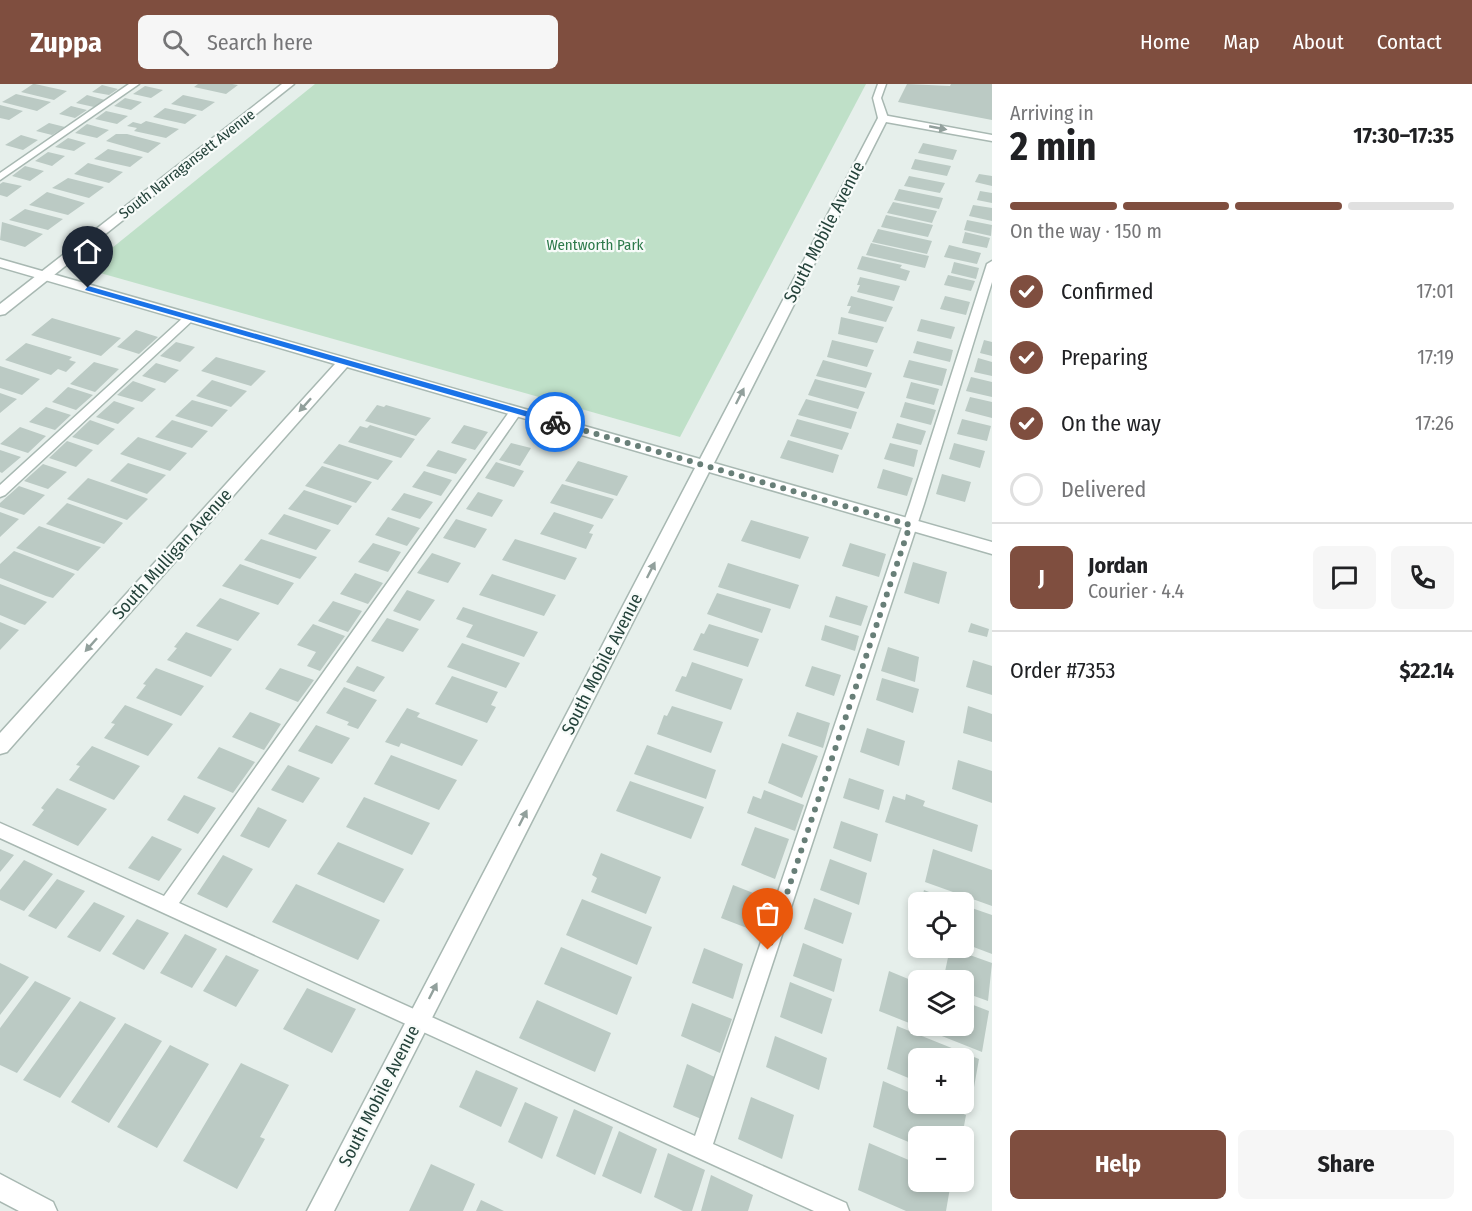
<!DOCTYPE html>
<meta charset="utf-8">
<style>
:root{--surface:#fff;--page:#f6f6f6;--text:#202124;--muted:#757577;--line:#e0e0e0;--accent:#7f4e3f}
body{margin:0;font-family:"Fira Sans Condensed",sans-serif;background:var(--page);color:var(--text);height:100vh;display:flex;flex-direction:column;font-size:22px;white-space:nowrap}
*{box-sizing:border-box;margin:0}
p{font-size:20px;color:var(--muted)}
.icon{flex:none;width:33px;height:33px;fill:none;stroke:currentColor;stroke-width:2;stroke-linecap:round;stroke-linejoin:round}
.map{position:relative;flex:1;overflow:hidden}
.drawer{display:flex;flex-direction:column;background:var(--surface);width:480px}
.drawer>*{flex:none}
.tools{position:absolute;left:908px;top:808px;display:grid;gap:12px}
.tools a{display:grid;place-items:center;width:66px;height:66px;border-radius:9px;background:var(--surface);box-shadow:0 3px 9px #0003;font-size:30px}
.pin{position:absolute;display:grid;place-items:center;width:51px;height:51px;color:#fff;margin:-62px -26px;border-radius:50% 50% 50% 0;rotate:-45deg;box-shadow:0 0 6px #0007}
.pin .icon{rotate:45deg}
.courier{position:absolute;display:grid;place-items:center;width:60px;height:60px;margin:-30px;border:4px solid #1a73e8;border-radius:50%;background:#fff;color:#222;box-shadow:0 2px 8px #0007}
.head em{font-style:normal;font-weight:700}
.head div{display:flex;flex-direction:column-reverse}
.head{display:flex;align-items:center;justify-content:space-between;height:102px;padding:0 18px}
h1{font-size:39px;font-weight:700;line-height:45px}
.bar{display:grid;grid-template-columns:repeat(4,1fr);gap:9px 6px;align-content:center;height:72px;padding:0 18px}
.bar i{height:8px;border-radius:4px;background:var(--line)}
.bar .on{background:var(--accent)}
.bar p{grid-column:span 4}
.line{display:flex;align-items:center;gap:15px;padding:0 18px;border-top:2px solid var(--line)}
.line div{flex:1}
.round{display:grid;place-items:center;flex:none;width:63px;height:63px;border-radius:9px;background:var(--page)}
ol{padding:0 18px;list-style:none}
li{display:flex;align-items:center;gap:18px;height:66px}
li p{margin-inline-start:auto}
li .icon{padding:6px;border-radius:50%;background:var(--accent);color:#fff;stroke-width:4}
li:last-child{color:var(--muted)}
li i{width:33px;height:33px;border:3px solid var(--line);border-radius:50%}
.action{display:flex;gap:12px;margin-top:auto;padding:12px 18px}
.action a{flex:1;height:69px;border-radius:9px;background:var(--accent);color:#fff;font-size:24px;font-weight:700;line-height:69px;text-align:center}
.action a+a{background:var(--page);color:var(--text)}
header{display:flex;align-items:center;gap:36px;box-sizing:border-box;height:84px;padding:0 30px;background:var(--accent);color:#fff}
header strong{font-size:28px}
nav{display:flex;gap:33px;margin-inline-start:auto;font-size:21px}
.search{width:420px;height:54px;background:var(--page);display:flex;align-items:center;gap:15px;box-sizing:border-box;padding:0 21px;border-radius:9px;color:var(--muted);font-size:22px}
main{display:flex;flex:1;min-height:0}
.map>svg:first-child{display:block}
.green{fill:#bfe0c8}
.building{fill:#bbcac4}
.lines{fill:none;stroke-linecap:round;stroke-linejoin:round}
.service-casing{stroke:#a8b8b2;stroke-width:3}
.minor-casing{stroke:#a8b8b2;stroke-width:3}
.tertiary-casing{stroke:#a8b8b2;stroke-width:3}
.service{fill:#fff;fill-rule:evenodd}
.minor{fill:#fff;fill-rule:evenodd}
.tertiary{fill:#fff;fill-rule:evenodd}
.oneway{fill:#92a09c}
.route{fill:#1a73e8}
.done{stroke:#687f78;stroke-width:6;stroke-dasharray:0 10.8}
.labels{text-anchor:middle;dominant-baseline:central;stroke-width:4.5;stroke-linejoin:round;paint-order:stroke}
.far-street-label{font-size:15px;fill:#24423a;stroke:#f7fbf9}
.far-park-label{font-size:15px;fill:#2d7a4b;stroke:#f7fbf9}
.street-label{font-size:18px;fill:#24423a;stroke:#f7fbf9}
</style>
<header>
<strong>Zuppa</strong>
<div class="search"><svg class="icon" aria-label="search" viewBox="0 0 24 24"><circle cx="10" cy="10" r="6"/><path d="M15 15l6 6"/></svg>Search here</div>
<nav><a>Home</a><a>Map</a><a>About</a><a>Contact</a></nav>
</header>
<main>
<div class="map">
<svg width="992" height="1127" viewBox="0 0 992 1127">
<rect width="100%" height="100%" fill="#e6efeb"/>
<path class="green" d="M315,0H866L680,353L86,185Z"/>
<path class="building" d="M33,0H35L67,7L54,16L21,8Z
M198,0H232L238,1L226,10L194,3Z
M907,0L950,2L951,0H992V36L898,18Z
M102,1L118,5L109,11L92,8Z
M145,2L163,6L151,14L133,10Z
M16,10L51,18L37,27L2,18Z
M87,11L105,16L94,23L76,19Z
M183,11L215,18L202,27L171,20Z
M125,14L142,18L131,26L114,22Z
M0,21L23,27L9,36L0,34Z
M71,22L87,26L75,34L59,30Z
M165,24L197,31L185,40L153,33Z
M106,27L128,32L117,40L95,35Z
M146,37L179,45L166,54L134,47L137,44L127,42L133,38L141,40Z
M49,39L65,43L52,51L36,47Z
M87,40L109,46L97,54L75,49Z
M116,50H127L161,59L148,69L106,57Z
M21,51L38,56L23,66L5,61Z
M68,54L86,59L74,67L55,63Z
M923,59L957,66L953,76L918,69Z
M108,65L143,73L130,83L94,75Z
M48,68L65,72L52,82L35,77Z
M915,75L951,82L947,92L911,85Z
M88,79L123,88L109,99L74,90Z
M25,82L44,87L30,97L12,92Z
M979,90L992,92V102L975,98Z
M909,92L945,99L940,109L904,102Z
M68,94L104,103L89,114L52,104Z
M3,98L22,102L7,113L0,111V100Z
M899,105L943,114L939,125L894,116Z
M980,107L992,109V119L977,116Z
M47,108L85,119L68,131L29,121Z
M893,118L937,127L932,139L887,129Z
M973,121L992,124V137L969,132Z
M25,125L63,135L48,146L9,136Z
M886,131L933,141L928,153L881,143Z
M967,136L992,141L991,152L964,146Z
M2,138L43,150L25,163L0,156Z
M878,145L932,157L927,170L872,158Z
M965,148L990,154L987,164L962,159Z
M871,159L929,172L925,184L866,171Z
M949,161L981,169L977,180L944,173Z
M862,172L902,181L900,184L910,187L906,197L857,185Z
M954,178L979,184L976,195L951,189Z
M948,191L975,197L971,207L944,201Z
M860,193L900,202L894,217L857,208L860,201H857Z
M851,212L893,223L886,238L848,229L851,222H847Z
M945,212L970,218L966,231L940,225Z
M841,233L884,243L877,259L838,250Z
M52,234L121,254L101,272L31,251Z
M921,235L955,243L951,255L917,247Z
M136,246L158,253L139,270L117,263Z
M832,256L874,266L867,283L827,273Z
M984,256L992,258V272L980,269Z
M917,257L953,266L950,278L913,269Z
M176,258L195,263L180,278L160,272Z
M26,259L72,273L69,276L76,278L66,288L58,285L51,291L5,276Z
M216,273L266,287L251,302L201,287Z
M978,274L992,278V292L974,288Z
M823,276L872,289L866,304L816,292Z
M909,276L947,285L942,302L903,293Z
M94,278L119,285L95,308L70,300Z
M156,279L179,286L165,299L142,292Z
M0,282L40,295L22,311L0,304Z
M971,293L992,298V313L966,307Z
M815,295L865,308L858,325L808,311Z
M212,296L247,307L231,323L196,312Z
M133,297L156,305L142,318L117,311Z
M911,298L939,305L934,321L906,314Z
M68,303L93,311L76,326L52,318Z
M0,309L17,315L0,329Z
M970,313L992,318V334L965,327Z
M806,315L857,328L851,345L798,331Z
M192,316L228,326L212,343L175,332Z
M114,317L135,324L118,340L96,333Z
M905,318L936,326L931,341L900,333Z
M377,321L384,323L386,321L431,334L416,352L365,337Z
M46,323L71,331L55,346L29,338Z
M797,335L849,349L842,366L790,352Z
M962,335L991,342L987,357L957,350Z
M90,336L115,345L98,361L72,353Z
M172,336L208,347L192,364L155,353Z
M897,339L926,347L921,361L892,354Z
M370,341L415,355L401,374L348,358L360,342L367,344Z
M464,341L488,348L475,366L451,359Z
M20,343L46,352L28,369L0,360Z
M138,353L187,369L170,387L120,370Z
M788,356L839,371L833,389L780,374Z
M67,357L93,366L76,383L49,374Z
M511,359L531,364L520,382L499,376Z
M890,359L918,366L914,383L884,375Z
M954,359L985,367L980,384L949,375Z
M339,360L393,377L378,396L323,379Z
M0,366L21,373L2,389L0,388Z
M438,366L467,375L456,390L426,382Z
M578,377L628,392L617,412L565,397Z
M496,378L524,387L514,403L485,394Z
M128,379L166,391L147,410L110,397Z
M43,380L67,388L48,405L24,397Z
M322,382L372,398L356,419L305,402Z
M883,385L913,394L907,412L877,404Z
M424,387L452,396L441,412L412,403Z
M942,390L971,398L965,418L936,410Z
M88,394L146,414L148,415L127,436L67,415Z
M562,400L614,415L602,435L550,419Z
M19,402L45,411L24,431L0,423V419Z
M304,406L352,422L338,441L288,425Z
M478,408L503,416L492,433L466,425Z
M404,409L433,418L420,435L391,426Z
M67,419L121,438L123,439L104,460L46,440Z
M0,428L19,435L0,453Z
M554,428L594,441L589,449L593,450L586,465L540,450Z
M284,430L331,446L316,466L268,450Z
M388,433L420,444L407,462L375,451Z
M456,435L487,445L475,464L443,454Z
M751,436L809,453L800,475L741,457Z
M39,442L97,462L101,463L78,487L16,464Z
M261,455L317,473L300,495L244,476Z
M515,455L577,474L565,496L502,476Z
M373,459L401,468L388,488L358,478Z
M850,459L886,470L879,493L842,482Z
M14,467L70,488L75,490L53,514L46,512L0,494V480Z
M432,469L461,479L448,499L417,489Z
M913,478L947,488L939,520L904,509Z
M728,479L799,501L790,525L718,503Z
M240,480L294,499L278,521L222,502Z
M355,489L383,499L368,520L340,510Z
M492,490L556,511L544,532L479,511Z
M0,500L42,516L47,518L25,541L19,539L0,531Z
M407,506L435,516L420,537L393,527Z
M717,509L771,525L762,549L707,530Z
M836,512L868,522L861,542L829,533Z
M220,514L260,529L238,557L196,542Z
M333,517L362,527L348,548L318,537Z
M463,523L538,548L524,573L466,553L473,541L456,535Z
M387,534L419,545L403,568L371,557Z
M0,538L19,546L0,566Z
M971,539L989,545L987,553L968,548Z
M313,540L345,552L320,587L307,582L316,568L297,561Z
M709,540L759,555L748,583L693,566L701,549L704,550Z
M825,541L859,552L855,567L821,556Z
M186,548L232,565L211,593L167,576L177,564L174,563Z
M462,559L520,579L506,604L447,583Z
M888,563L919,573L915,598L881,587Z
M973,576L992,582V611L966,603Z
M692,578L743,595L731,626L675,607L682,592L686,593Z
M357,582L385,593L374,608L346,598Z
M812,582L841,591L834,612L805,602Z
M156,584L204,602L181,632L136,614L146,601L143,600Z
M280,584L314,596L298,618L265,605Z
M452,592L498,608L491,621L496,623L487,639L435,620Z
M882,594L919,605L913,629L876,616Z
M344,603L377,616L358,645L347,641L349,638L326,629Z
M125,621L173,640L148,672L104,654L115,640L111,639Z
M672,622L723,638L711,669L657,650L664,631L667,632Z
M968,622L992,630V658L963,649Z
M407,624L420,629L417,633L478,656L462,682L401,659L399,663L385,658Z
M250,628L281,640L264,666L232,653Z
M797,628L830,639L823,664L788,652Z
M316,641L350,654L332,680L298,667Z
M867,644L905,657L899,682L860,668Z
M782,659L818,672L802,714L768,699Z
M647,661L716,686L706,715L634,690Z
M92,662L140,682L114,716L69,696L80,682L76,681Z
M219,663L255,678L233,709L197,694Z
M391,671L457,696L439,726L374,700Z
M958,676L992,687V719L952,705Z
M288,681L320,694L303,719L271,706Z
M849,694L884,706L879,726L843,714Z
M630,697L704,723L691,755L616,727Z
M57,704L107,725L78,762L32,741L44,726L41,724Z
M764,706L804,721L795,747L747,729L753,712L761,715Z
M906,710L925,717L923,722L978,741L972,768L885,738L893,712L905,716Z
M184,711L216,724L198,750L167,736Z
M364,713L430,739L412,771L346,743Z
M258,723L287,736L269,764L240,752Z
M841,737L878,750L871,778L833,764Z
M755,743L789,755L775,795L741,781Z
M152,752L182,765L159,797L128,784Z
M338,758L404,785L384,819L317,790Z
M0,765L14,771L0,788Z
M933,765L992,786V822L925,798Z
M601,769L661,793L646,830L591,808L597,794L592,791Z
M223,771L253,785L227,824L197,810Z
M830,775L867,789L859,821L820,806Z
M24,776L53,790L24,827L0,816V806Z
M57,795L85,807L56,845L28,832Z
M296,800L380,836L358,876L272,838Z
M733,801L771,816L760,849L721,834Z
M924,806L957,819H921Z
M814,814L852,829L843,860L804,845Z
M582,815L652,843L637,881L566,851Z
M94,818L125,832L100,868L67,853Z
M963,821L992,831V870L963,859Z
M137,835L169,849L144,886L112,870Z
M185,850L217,865L192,904L160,889Z
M803,859L842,875L834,908L793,892Z
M561,863L632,893L617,931L544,900Z
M704,864L743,880L733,915L692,899Z
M950,864L992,879L988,917L963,908V897H943Z
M226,871L259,886L236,923L203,907Z
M0,879L29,893L0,931Z
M889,887L918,899V942H963V917L989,927L982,968L879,927Z
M35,897L71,914L17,989L0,981V944Z
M790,898L832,915L822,950L780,933Z
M307,904L356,925L332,969L283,945Z
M537,916L611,949L595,988L519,954Z
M80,917L116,934L60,1014L23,996Z
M692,919L732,935L720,969L681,952Z
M125,939L162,957L109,1039L71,1018Z
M897,942L979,975L971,1020L963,1017V975H918V998L887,985Z
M775,952L827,974L819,1006L766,983Z
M170,961L209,980L157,1064L117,1043Z
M241,979L289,1001L260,1053L265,1055L237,1105L183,1077Z
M687,980L719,995L706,1037L673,1023Z
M476,986L518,1004L501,1043L459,1023Z
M883,997L918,1012V1020H939L966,1031L962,1053H918V1062L873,1043Z
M751,1013L794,1031L782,1075L738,1055Z
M525,1018L558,1033L542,1075L508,1058Z
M574,1025L613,1043L595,1091L556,1072Z
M619,1047L657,1065L641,1110L602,1092Z
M869,1059L918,1080V1098H951L946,1127H906L858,1106Z
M668,1069L705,1086L692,1127H683L654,1113Z
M431,1080L475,1100L463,1127H409Z
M711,1091L753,1111L748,1127H701Z
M481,1116L504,1127H476Z"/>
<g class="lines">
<g class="service-casing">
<path id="service" d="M129,0H139L0,96V89Z
M878,0H886L881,14L888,34L883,37L878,34L873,14Z
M992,177V198L924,420L713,1060L846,1119L849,1127H814L0,754V739L164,812L512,324H520L522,327L520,330L179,819L695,1052L910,420L987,180Z
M189,231L195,234L193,236L5,411L0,413V401L185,232Z"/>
</g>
<g class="minor-casing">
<path id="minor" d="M883,31L992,51V57L886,38L714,379L992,458V470L709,388L334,1127H307L695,384L347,283L7,668L0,670V649L335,280L0,183V175L700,375L878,34Z
M0,1090L53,1118L57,1127H19L0,1117Z"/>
</g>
<g class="tertiary-casing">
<path id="tertiary" d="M282,0H294L5,230L0,231V220Z"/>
</g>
<use href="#service" class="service"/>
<use href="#minor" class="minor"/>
<use href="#tertiary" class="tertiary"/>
</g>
<defs><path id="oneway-solid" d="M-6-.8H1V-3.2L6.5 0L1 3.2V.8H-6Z" transform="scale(1.5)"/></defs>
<g class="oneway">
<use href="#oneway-solid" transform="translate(938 44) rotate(11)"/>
<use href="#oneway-solid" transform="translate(740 312) rotate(-63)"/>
<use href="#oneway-solid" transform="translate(305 321) rotate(132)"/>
<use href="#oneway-solid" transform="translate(651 486) rotate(-63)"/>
<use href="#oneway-solid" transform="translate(91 561) rotate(132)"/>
<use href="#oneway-solid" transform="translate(523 734) rotate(-63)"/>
<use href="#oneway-solid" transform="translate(433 907) rotate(-63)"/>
</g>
<path class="route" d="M88,202L558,336L559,338L552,340L85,206Z"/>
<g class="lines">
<path class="done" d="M555,338L910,441L768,866"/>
</g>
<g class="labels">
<g class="far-street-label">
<text transform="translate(187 80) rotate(-38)">South Narragansett Avenue</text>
</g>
<g class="far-park-label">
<text x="595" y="161">Wentworth Park</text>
</g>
<g class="street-label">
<text transform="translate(824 148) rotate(-63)">South Mobile Avenue</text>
<text transform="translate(172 470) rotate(-48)">South Mulligan Avenue</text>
<text transform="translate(602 580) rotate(-63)">South Mobile Avenue</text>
<text transform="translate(379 1012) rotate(-63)">South Mobile Avenue</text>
</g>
</g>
</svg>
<div class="tools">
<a><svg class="icon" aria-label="locate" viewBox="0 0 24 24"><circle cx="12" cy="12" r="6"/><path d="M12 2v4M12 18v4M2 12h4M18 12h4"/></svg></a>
<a><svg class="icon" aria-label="layers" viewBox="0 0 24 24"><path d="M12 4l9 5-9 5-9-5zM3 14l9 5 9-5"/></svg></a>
<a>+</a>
<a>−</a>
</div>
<div class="pin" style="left:768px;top:866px;background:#ea580c"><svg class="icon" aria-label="bag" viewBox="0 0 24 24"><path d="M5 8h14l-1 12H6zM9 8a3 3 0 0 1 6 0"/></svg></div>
<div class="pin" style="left:88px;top:204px;background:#1f2937"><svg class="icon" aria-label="home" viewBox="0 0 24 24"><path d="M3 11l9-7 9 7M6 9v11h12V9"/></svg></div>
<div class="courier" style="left:555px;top:338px"><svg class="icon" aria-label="bike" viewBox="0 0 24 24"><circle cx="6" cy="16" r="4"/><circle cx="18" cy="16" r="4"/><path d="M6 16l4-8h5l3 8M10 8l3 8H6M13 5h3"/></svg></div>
</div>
<section class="drawer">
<div class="head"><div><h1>2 min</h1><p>Arriving in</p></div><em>17:30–17:35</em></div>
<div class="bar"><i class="on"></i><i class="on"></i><i class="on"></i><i></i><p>On the way · 150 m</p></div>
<ol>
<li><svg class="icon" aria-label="check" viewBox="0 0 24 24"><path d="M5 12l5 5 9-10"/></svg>Confirmed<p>17:01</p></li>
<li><svg class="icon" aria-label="check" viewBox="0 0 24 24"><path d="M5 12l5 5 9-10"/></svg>Preparing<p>17:19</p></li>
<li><svg class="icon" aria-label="check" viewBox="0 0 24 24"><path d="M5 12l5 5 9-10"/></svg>On the way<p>17:26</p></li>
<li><i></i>Delivered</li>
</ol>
<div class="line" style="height:108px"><b class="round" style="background:var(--accent);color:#fff">J</b><div><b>Jordan</b><p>Courier · 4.4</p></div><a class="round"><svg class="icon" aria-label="chat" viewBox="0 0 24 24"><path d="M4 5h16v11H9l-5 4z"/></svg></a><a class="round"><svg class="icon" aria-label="phone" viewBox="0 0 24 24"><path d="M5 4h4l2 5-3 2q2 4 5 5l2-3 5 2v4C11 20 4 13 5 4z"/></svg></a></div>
<div class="line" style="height:78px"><div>Order #7353</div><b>$22.14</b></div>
<div class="action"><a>Help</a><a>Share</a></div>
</section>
</main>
